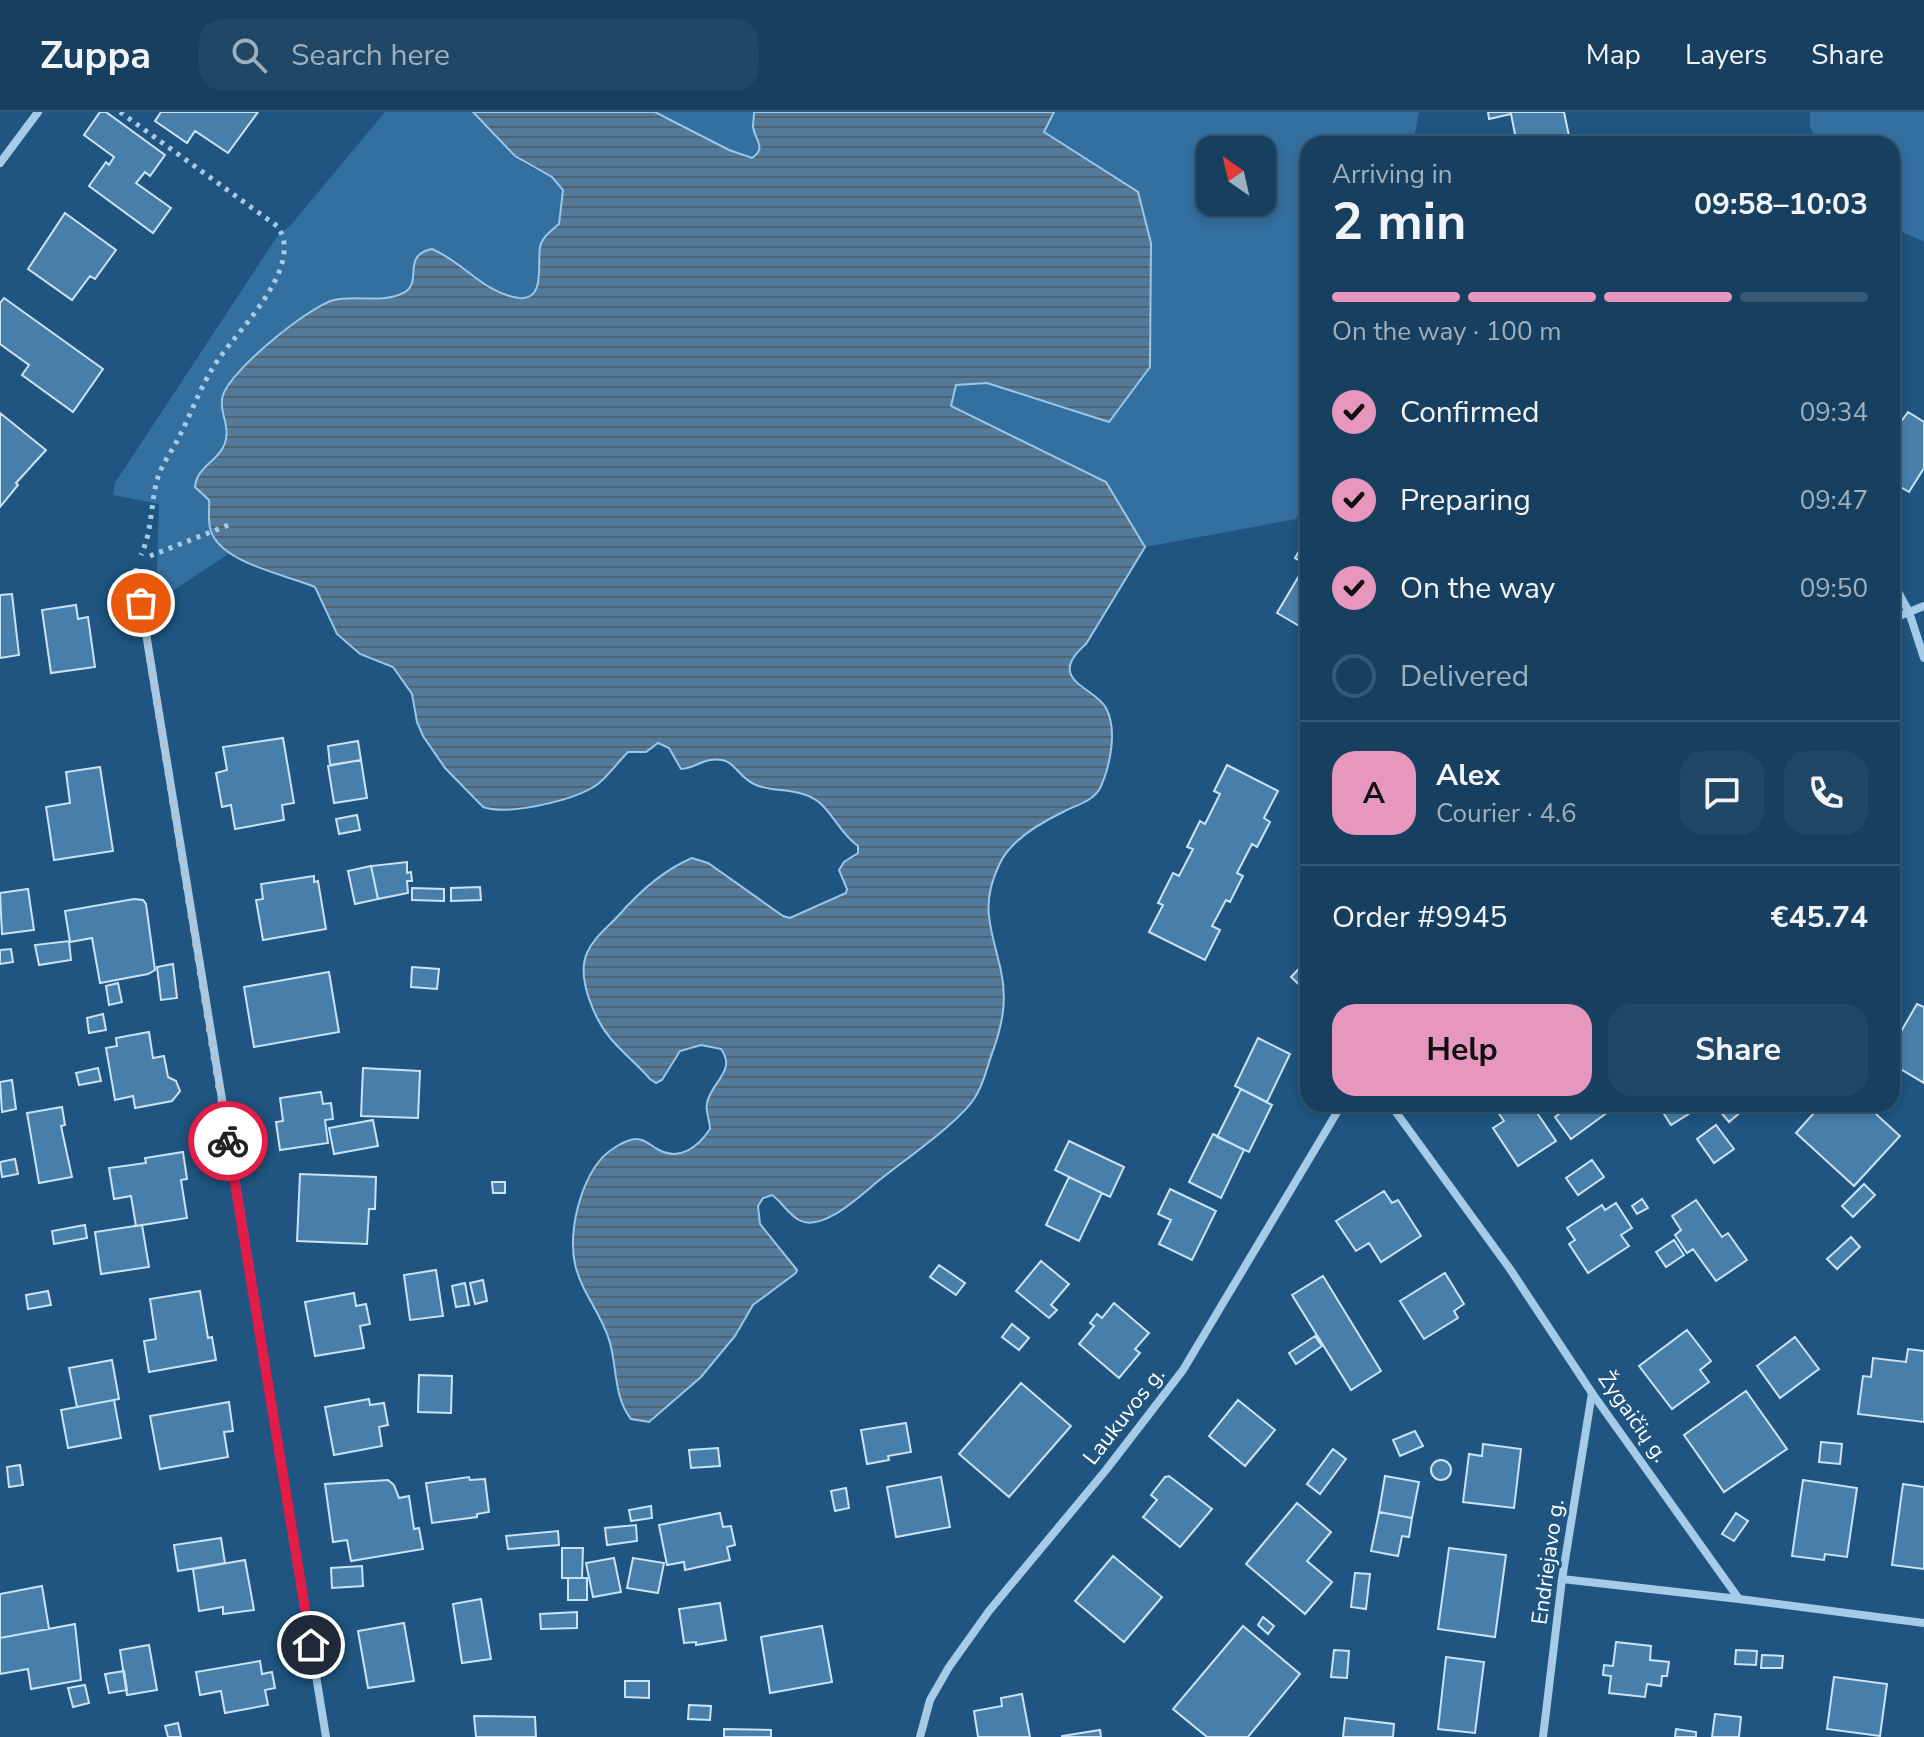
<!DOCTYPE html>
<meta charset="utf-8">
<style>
:root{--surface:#174060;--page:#204766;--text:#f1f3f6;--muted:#9eafbd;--line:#365975;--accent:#e797bd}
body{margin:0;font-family:"Nunito Sans",sans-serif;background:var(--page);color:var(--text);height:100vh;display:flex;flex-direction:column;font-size:30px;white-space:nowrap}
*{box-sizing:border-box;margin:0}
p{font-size:26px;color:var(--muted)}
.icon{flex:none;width:44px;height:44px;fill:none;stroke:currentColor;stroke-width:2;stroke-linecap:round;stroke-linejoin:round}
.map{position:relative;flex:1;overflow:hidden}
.panel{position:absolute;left:1300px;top:24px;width:600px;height:976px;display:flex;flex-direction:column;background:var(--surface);border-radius:24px;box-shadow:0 4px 12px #0003,0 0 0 2px var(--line)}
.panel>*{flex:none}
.needle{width:52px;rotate:326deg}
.fabs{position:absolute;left:1196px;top:24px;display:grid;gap:16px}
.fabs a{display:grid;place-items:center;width:80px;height:80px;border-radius:16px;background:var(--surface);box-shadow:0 4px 12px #0003,0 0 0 2px var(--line);font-size:40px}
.pin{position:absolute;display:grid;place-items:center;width:68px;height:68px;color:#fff;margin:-34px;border:4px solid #fff;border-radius:50%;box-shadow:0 2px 8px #0007}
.courier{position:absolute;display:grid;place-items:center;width:80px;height:80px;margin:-40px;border:6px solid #e11d48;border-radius:50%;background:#fff;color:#222;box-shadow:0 2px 10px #0007}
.head em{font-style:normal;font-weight:700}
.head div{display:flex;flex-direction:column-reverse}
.head{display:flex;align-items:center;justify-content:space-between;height:136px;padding:0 32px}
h1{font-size:52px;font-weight:700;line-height:60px}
.bar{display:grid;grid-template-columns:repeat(4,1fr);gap:12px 8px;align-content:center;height:96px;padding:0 32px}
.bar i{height:10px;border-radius:6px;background:var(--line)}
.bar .selected{background:var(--accent)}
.bar p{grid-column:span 4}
.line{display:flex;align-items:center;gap:20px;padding:0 32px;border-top:2px solid var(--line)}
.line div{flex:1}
.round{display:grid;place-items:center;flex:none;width:84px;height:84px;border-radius:24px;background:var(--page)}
ol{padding:0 32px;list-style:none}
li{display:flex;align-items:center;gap:24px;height:88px}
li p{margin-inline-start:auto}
li .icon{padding:8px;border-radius:50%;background:var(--accent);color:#111;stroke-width:4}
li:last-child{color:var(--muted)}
li i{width:44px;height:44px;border:4px solid var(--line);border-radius:50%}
.button{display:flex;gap:16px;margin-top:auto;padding:16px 32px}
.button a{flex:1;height:92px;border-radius:24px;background:var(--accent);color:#111;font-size:32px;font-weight:700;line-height:92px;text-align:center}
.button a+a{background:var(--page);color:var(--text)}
header{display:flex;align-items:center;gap:48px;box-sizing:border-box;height:112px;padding:0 40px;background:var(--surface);border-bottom:2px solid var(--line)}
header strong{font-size:38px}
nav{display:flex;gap:44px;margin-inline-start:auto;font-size:28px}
.search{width:560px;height:72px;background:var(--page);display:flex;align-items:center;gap:20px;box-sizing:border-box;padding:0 28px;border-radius:24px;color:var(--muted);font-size:30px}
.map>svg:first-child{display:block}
.grass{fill:#336f9f;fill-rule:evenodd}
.water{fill:url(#water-rules);stroke:#98c7ea;stroke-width:2}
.building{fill:#487faa;stroke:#c9e3f6;stroke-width:2}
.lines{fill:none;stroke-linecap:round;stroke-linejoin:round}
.path{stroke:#a5cbe8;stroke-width:5;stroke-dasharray:4 6;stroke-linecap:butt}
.minor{stroke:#a5cbe8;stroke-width:8}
.done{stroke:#b1c4d3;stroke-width:8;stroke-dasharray:0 14.4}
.route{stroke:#e11d48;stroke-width:10}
.labels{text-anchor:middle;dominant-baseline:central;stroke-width:6;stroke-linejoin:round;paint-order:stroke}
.street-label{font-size:22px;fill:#fff;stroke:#1f5580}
</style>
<header>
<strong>Zuppa</strong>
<div class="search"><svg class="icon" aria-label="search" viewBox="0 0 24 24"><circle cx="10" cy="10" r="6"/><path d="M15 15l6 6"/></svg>Search here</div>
<nav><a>Map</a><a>Layers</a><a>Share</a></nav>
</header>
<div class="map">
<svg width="1924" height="1625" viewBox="0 0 1924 1625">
<defs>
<pattern id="water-rules" width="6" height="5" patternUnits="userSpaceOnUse" patternTransform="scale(2)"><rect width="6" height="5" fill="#537a9a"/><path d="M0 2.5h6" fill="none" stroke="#506373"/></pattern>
</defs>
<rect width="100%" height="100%" fill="#1f5580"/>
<path class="grass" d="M385,0H473C492,18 508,42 531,55C541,61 556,64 562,76C565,83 564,104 559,112C555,119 547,122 543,130C535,143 544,164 537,178C521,209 456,151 441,141L416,146L414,170L406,180L393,184L353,188L300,208L255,243L222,297C235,337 216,337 197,365L201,382L208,385L210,389C209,412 210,427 230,441L162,486L157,457L159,392L113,383L115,371L278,123L290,114Z
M655,0H754C754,5 753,10 753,15C755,28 767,36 752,46L729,38Z
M1054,0H1419L1413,32H1308V380L1296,407L1145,435L1106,370L951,294L956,273L987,271L1109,309L1150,188L1151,131L1138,80L1043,20ZM1210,38H1262V90H1210Z
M1810,0H1924V130L1892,115V32H1817L1810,14Z"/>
<path class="water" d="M473,0H655L729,38L752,46C767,36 755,28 753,15C753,10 754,5 754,0H1054L1044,20L1138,80L1151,131L1150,255L1109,310L987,271L956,273L951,294L1106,370L1145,435L1086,532C1044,568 1095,575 1106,596C1116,615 1112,640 1106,661C1104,666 1102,673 1099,678C1091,690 1076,693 1063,700C1040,711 1010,728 999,753C979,796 992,817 1001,859C1007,886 1003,910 994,936C987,953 985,971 974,987C957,1012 903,1049 877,1070C861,1083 822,1121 799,1108C788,1102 782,1090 772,1083L763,1086L758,1094L760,1112L797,1158L796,1161L753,1193L735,1224L701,1265L649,1310L631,1307C614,1286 617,1256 610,1231C603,1204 581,1180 575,1152C567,1117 583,1055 614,1036C620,1032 630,1027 637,1027C645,1027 651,1034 659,1038C680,1049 698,1035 710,1017C710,1008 705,1000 707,991C711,970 737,959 721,937L701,933L680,939L662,968L656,971L650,967C638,953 623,941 611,927C595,908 576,866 587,841C594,825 608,815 619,803C639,780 664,758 692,746L708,751L783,804L790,806L846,781L847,777L839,758L844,750L858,741V734C841,722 835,705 821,692C803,675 775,681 756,673C740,667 735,650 722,648C705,645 696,656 681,657L669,636L658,631L646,640H628C618,650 609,663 598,672C576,688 509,704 483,695L445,656L423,624L417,610L412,582L393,555L360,542L337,522L315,475C287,463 221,451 211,419C207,409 210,397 209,388L195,375C196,355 219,349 225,331C231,314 218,299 223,283C231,258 308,195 334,188C355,183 381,191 401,182C426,172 399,144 432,137C465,151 483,181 519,186C546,189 537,152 540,135C542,125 552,118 559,112L563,78L552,65L515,44Z"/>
<path class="building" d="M100,0H106L165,43L150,64L145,60L136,71L171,96L153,121L89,74L106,50L109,53L114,45L84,23Z
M161,0H258L228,41L195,19L187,31L155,9Z
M1488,0H1564L1569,24L1517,32L1511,2L1489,7Z
M1615,26L1616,32H1580Z
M65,101L116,138L95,167L90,164L72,188L28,157Z
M4,186L103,257L73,300L22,263L29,253L0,232V191Z
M1908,300L1924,310V356L1909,380L1892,370V306L1900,311Z
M0,301L46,338L16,371L18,373L0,395Z
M1308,424V519L1277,501L1306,452L1295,446Z
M12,482L19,543L0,546V483Z
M76,493L78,507L88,505L95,555L51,561L42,498Z
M283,626L294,691L282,693L284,708L235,717L231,693L222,695L216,661L227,658L223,635Z
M358,629L361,648L330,653L328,634Z
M361,648L367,686L334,691L328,654Z
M1227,653L1278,679L1264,706L1270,710L1257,735L1252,732L1237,761L1243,764L1230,790L1226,788L1212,814L1220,818L1205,848L1149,820L1163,793L1158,791L1173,761L1179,764L1193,737L1187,735L1200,709L1205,712L1220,682L1214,679Z
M100,655L113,739L54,748L46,695L70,691L66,660Z
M357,703L360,718L339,722L336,707Z
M407,750V761L411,760L412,769H407L408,781L378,787L371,754Z
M371,754L378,787L355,792L348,759Z
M314,764V770L318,769L326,817L263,828L256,788L263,787L261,772Z
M480,775L481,788L451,789V776Z
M412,776L444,777V789L412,788Z
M28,777L34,818L2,822L0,781Z
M134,787L143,788L146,792L155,858L148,862L100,871L92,826L70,830L65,799Z
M69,829L71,848L39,853L35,833Z
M11,837L13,850L0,852V838Z
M1308,847V881L1291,865Z
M173,852L177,886L161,888L157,855Z
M412,855L439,857L437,877L411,875Z
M329,860L339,920L254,935L244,875Z
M118,871L122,890L109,893L106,874Z
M1917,892L1924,895V971L1892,952V935Z
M103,902L106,918L89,921L87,906Z
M149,920L153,946L164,944L168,965L176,969L180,979L172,989L135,996L133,984L115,988L106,936L117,934L116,926Z
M1258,926L1290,942L1267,990L1235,974Z
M98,956L101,969L79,973L76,961Z
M363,956L420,959L418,1006L361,1004Z
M12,968L16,997L2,1000L0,970Z
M1241,977L1272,993L1249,1040L1217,1025Z
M321,980L323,992L331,991L333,1007L325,1008L328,1031L280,1038L276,1010L283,1009L280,986Z
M1508,992H1531L1556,1029L1518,1054L1493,1016L1504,1009L1497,999Z
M1573,992H1619L1571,1027L1555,1005Z
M1678,992H1695L1698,996L1671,1013L1664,1002Z
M1714,992H1750L1729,1010Z
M1822,992H1847L1850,995L1854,992H1865L1900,1024L1854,1074L1796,1021Z
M62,995L65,1013L61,1014L72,1065L39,1071L27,1001Z
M373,1008L378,1034L334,1042L329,1016Z
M1716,1013L1734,1037L1714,1051L1697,1027Z
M1213,1022L1244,1038L1221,1086L1189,1070Z
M1069,1029L1124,1055L1110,1085L1055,1058Z
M183,1040L187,1067L181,1068L187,1106L136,1114L131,1084L114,1087L109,1056L146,1051L145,1046Z
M15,1047L18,1062L2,1065L0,1050Z
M1592,1048L1604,1065L1578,1083L1566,1066Z
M300,1062L376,1065L375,1097H369L367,1132L297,1129Z
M1069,1065L1102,1081L1079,1129L1046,1113Z
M492,1070H505V1081H493Z
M1864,1072L1875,1083L1853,1105L1842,1094Z
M1170,1077L1216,1099L1192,1148L1159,1132L1171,1108L1158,1102Z
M1384,1079L1392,1091L1398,1088L1421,1124L1381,1150L1369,1131L1356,1139L1336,1109Z
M1642,1087L1648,1096L1637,1102L1632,1094Z
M1696,1088L1722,1125L1728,1121L1747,1148L1716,1169L1693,1137L1687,1141L1675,1123L1681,1118L1672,1104Z
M1616,1091L1632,1116L1621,1123L1629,1134L1588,1161L1569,1132L1575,1128L1567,1116L1602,1093L1605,1098Z
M85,1113L87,1126L54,1132L52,1119Z
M142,1113L149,1155L101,1162L95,1120Z
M1851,1125L1860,1135L1837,1157L1827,1147Z
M1674,1128L1684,1143L1666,1155L1656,1140Z
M1041,1149L1069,1172L1051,1193L1057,1198L1049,1206L1016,1179Z
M939,1153L965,1171L956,1183L930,1165Z
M436,1158L443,1204L410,1208L404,1163Z
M1445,1161L1464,1192L1454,1199L1458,1206L1424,1227L1400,1189Z
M1323,1164L1381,1259L1351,1278L1292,1183Z
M483,1168L487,1189L475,1192L470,1171Z
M465,1171L469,1193L456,1195L452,1174Z
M48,1179L51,1193L28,1197L26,1183Z
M200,1179L208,1226L212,1225L216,1248L149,1260L144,1229L156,1227L150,1187Z
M354,1181L356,1194L366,1192L370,1212L360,1214L364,1236L315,1244L305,1190Z
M1114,1191L1149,1221L1135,1237L1140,1241L1119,1266L1079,1232L1094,1214L1090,1211L1097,1202L1102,1206Z
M1012,1212L1029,1226L1019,1238L1002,1225Z
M1687,1218L1711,1249L1700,1258L1709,1270L1672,1297L1639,1254Z
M1315,1224L1322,1234L1296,1252L1289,1241Z
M1795,1225L1819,1257L1780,1286L1757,1254Z
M1908,1237L1924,1239V1310L1858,1302L1863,1264L1871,1265L1873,1246L1906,1250Z
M112,1248L119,1287L77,1295L69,1256Z
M419,1263L452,1264L451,1301L418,1300Z
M1021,1271L1071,1314L1009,1385L959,1342Z
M1746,1279L1787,1337L1724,1380L1684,1323Z
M369,1287L370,1293L384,1291L388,1313L379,1315L382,1334L334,1343L325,1295Z
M114,1288L121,1326L68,1336L61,1298Z
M1238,1288L1275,1318L1245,1354L1209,1324Z
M229,1290L233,1319L224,1320L228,1345L160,1357L150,1304Z
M906,1311L911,1340L888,1344L889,1348L867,1352L861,1318Z
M1415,1319L1423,1334L1400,1344L1393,1328Z
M1821,1330L1842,1332L1840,1352L1819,1350Z
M1483,1332L1521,1337L1514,1396L1463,1390L1469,1342L1482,1344Z
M718,1336L720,1354L691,1356L689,1338Z
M1333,1337L1346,1347L1320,1382L1307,1372Z
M1431 1358a10 10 0 1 1 20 0a10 10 0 1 1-20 0Z
M20,1353L23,1373L9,1375L7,1355Z
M1169,1364L1212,1397L1180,1435L1143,1405L1157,1388L1151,1383L1165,1365Z
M1385,1364L1419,1370L1412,1406L1379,1400Z
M469,1365L470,1368L485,1367L489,1400L477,1402V1405L432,1411L426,1371Z
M941,1365L950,1415L896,1425L887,1375Z
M388,1368L394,1373L399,1386L409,1384L414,1417L419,1416L423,1437L351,1449L347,1428L333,1430L325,1372Z
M1803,1368L1857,1376L1847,1445L1825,1442L1824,1448L1792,1444Z
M1903,1372L1924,1375V1457L1892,1453Z
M846,1376L849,1396L835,1399L831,1379Z
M1297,1391L1331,1420L1307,1449L1332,1470L1305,1502L1246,1452Z
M651,1394L652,1406L631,1409L629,1398Z
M1379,1400L1412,1406L1409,1425L1402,1424L1398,1444L1371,1439Z
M720,1401L723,1415L731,1414L735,1433L727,1435L730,1448L685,1458L684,1450L667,1453L659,1413Z
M1736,1401L1748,1409L1734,1429L1722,1422Z
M636,1413L637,1429L607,1433L605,1416Z
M558,1419L559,1433L508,1437L506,1424Z
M221,1426L225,1451L178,1459L174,1433Z
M562,1436H583L582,1466H562Z
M1449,1436L1506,1443L1495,1525L1438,1517Z
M1113,1444L1162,1485L1124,1530L1075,1489Z
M614,1446L621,1480L593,1485L586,1451Z
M633,1446L664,1451L658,1481L627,1476Z
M245,1448L254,1498L223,1502V1495L199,1499L193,1457Z
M362,1454L363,1474L332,1476L331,1456Z
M1355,1461L1370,1462L1366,1497L1351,1495Z
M568,1466H587V1488H568Z
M42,1474L49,1517L0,1526V1482Z
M481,1487L491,1547L462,1551L453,1492Z
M720,1491L726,1528L696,1533V1530L684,1531L679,1497Z
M577,1500V1516L541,1517L540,1502Z
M1263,1505L1274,1514L1268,1522L1258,1513Z
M404,1511L414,1569L368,1576L358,1519Z
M75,1512L81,1568L31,1577L28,1557L0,1562V1526Z
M822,1514L832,1570L770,1581L761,1525Z
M1243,1514L1300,1562L1248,1625H1207L1173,1597Z
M1616,1530L1651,1534L1650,1548L1669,1550L1667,1564H1662L1661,1574L1647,1572L1645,1585L1609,1581L1611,1564L1603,1563L1604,1553L1613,1554Z
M149,1533L157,1578L127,1583L120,1538Z
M1334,1538L1349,1539L1347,1566L1331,1565Z
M1736,1538L1757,1539L1756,1553L1735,1552Z
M1762,1543L1783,1544L1782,1556H1761Z
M1446,1545L1484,1550L1475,1621L1438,1617Z
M260,1549L262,1562L272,1560L275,1576L265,1578L268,1593L225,1601L221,1579L200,1583L196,1560Z
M124,1559L127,1578L109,1581L105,1562Z
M1834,1565L1887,1572L1880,1624L1827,1617Z
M625,1569H649V1586L625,1585Z
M85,1573L89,1591L73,1595L68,1576Z
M1022,1582L1030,1625H978L974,1599L1002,1594L1001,1586Z
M689,1593L711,1594L710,1608L688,1607Z
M1715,1602L1741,1605L1739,1625H1712Z
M474,1604L535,1605L536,1625H476Z
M1345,1606L1394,1612L1393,1625H1343Z
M178,1611L181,1625H168L165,1614Z
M724,1617L771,1618V1625H724Z
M1676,1617L1696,1620V1625H1675Z
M1100,1618L1101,1625H1062V1624Z"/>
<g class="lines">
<path class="path" d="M120,0L277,114C306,151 241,216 220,245C202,270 192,300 178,327C172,339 162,352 158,365C150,391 153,418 141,443
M150,444L231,412"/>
<path class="minor" d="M0,51L38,0
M136,460L326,1625
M1892,469L1909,500L1924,546
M1892,507L1924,494
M1390,992L1510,1157L1592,1281L1739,1487L1924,1511
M1562,1467L1739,1487
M920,1625L930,1588L949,1555L989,1499L1106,1358L1183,1258L1342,992
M1543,1625L1562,1467L1592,1281"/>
</g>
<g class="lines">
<path class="done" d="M141,491L228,1029"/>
<path class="route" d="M228,1029L311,1533"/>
</g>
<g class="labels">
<g class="street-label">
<text transform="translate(1124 1304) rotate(-52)">Laukuvos g.</text>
<text transform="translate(1633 1305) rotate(55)">Žygaičių g.</text>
<text transform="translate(1548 1450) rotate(-82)">Endriejavo g.</text>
</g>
</g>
</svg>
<div class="fabs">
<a><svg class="needle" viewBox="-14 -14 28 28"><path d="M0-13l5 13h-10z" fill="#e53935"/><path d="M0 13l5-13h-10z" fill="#9eafbd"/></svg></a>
</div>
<div class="pin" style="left:141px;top:491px;background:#ea580c"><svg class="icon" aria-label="bag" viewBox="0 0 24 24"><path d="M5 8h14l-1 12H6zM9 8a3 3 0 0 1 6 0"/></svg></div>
<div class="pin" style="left:311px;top:1533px;background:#1f2937"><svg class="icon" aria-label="home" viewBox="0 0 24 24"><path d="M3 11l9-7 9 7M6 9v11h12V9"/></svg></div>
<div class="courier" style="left:228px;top:1029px"><svg class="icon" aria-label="bike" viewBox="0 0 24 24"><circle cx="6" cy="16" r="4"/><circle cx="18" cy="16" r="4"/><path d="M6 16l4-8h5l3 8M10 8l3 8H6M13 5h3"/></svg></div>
<section class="panel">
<div class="head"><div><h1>2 min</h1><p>Arriving in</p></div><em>09:58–10:03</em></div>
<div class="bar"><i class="selected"></i><i class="selected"></i><i class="selected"></i><i></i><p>On the way · 100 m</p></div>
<ol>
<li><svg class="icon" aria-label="check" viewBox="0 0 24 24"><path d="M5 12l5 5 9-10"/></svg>Confirmed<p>09:34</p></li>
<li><svg class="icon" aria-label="check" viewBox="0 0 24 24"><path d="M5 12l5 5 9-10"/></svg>Preparing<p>09:47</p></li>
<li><svg class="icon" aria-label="check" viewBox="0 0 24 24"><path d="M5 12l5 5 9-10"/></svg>On the way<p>09:50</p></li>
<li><i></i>Delivered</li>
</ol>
<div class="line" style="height:144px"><b class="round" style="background:var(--accent);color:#111">A</b><div><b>Alex</b><p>Courier · 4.6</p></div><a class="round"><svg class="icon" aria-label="chat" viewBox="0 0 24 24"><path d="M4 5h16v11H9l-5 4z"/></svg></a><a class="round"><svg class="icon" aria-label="phone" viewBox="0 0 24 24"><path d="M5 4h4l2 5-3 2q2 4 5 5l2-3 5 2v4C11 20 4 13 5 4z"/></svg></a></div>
<div class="line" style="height:104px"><div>Order #9945</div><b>€45.74</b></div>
<div class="button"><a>Help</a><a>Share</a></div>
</section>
</div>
